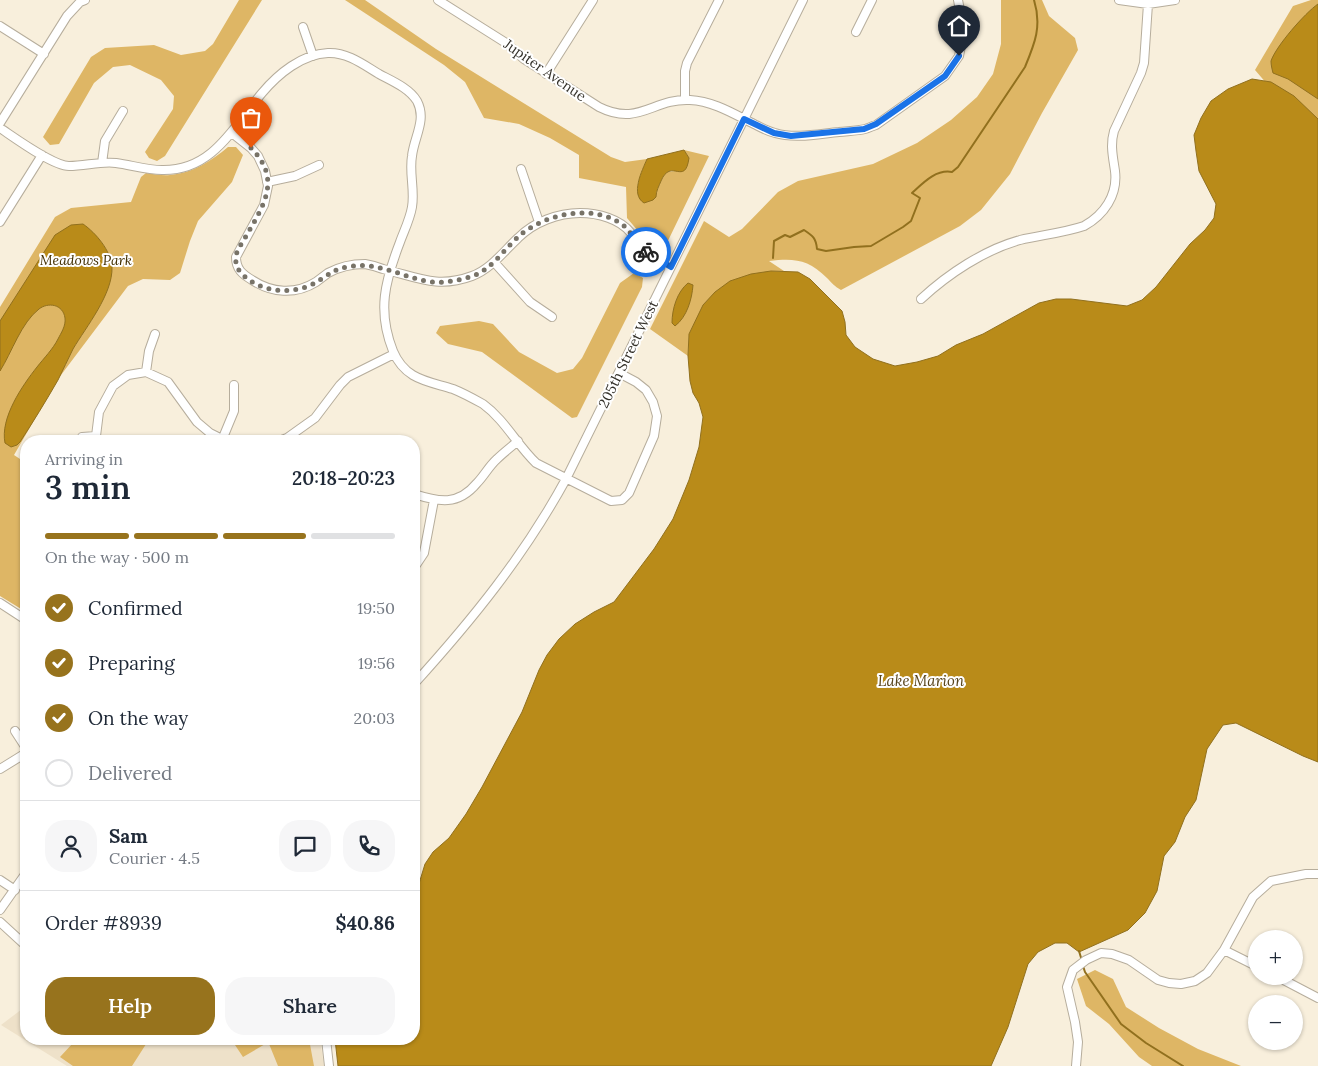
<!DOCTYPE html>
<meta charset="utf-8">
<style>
:root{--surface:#fff;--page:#f6f6f7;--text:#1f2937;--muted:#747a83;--line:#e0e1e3;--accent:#97731d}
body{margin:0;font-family:Lora,serif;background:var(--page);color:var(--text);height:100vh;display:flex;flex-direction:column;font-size:19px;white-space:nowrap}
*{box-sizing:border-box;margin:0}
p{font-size:16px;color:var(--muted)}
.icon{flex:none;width:28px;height:28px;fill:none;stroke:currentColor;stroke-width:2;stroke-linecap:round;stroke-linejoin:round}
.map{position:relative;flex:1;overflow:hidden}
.panel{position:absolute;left:20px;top:435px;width:400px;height:610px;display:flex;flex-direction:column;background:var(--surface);border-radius:20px;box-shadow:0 1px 4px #0004}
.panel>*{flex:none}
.controls{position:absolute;left:1248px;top:930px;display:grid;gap:10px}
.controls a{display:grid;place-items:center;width:55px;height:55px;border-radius:50%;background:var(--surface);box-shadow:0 1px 4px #0004;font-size:25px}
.pin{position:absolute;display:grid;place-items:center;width:42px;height:42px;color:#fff;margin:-51px -21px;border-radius:50% 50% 50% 0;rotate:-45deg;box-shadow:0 0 5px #0007}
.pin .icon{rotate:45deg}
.courier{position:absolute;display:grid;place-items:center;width:50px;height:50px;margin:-25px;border:4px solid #1a73e8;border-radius:50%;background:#fff;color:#222;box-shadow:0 1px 6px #0007}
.summary em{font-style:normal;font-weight:600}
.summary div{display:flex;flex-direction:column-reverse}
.summary{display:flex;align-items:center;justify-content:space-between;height:85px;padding:0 25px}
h1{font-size:32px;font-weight:600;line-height:38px}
.bar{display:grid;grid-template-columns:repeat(4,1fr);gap:8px 5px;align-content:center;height:60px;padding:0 25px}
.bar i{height:6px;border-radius:4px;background:var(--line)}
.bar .active{background:var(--accent)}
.bar p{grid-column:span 4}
.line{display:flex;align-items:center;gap:12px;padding:0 25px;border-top:1px solid var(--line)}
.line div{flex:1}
.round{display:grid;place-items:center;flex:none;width:52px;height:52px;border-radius:20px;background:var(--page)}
ol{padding:0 25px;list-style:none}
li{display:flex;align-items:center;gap:15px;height:55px}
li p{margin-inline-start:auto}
li .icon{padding:5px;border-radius:50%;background:var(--accent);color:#fff;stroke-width:4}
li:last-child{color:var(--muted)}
li i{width:28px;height:28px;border:2px solid var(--line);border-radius:50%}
.action{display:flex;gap:10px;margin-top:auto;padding:10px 25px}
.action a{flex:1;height:58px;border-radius:20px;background:var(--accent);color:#fff;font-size:20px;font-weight:600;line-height:58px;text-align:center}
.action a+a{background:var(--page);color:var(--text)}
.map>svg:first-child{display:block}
.built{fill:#eee1c9}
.green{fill:#deb665}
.water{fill:#b98b19;stroke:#91701e}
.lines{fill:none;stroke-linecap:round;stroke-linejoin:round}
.stream{stroke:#91701e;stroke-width:2}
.minor-casing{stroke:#b6ad9c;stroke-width:10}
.minor{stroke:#fff;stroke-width:8}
.done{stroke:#787368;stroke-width:5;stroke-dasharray:0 9}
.route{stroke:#1a73e8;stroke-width:6}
.labels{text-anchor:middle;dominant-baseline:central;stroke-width:4;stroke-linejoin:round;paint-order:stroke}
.street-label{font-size:14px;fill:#333029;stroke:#fff}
.park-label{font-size:14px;font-style:italic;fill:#422f02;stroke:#fff}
.water-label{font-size:15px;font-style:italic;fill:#58441b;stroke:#fff}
</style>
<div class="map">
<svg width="1318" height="1066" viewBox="0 0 1318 1066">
<rect width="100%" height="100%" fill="#f8efdc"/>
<path class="built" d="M26,1006V1039H320L324,1066H67L1,1025Z"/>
<path class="green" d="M239,0H262L165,156L157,161L149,158L145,152L173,109L174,96L161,80L130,65L113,67L94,83L59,144L50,145L43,137L91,57L105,48L154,45L181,55L205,51L213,44Z
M345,0H365L436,49L611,157L625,162L647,159L638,182L637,191L656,193L664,174L667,172L676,171L689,158L684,150L709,156L664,249L655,251L627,218L626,187L579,178V155L550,138L519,124L484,118L465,82L444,65Z
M1001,0H1042L1049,16L1075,38L1078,50L1042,113L1010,174L981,210L960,226L841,290C834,286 832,283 827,278C808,259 794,258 769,261L784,271H771L689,334L688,356L650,329L704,221L729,237L742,229L778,192L798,181L873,164L917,143L951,120L977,97L993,74L1001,44Z
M1311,0H1318V143L1255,70L1293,6Z
M228,147H236L243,155L232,182L198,221L190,241L180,273L170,280L143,279L128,286L58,379L14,455L26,463V612L0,596V307L55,217L71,208L131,202L141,177L146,173C154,174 163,176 170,175C193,173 211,161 228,147Z
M634,273L643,278L642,287L577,417L572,418L482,352L448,344L436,333L440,326L479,321L493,324L519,352L557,373L573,369L582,358L620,283Z
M1095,970L1113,979L1126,1007L1159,1028L1198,1049L1241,1066H1152L1139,1057L1109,1024L1086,1006L1077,979Z
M79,1039H145L148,1041L132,1066H73L60,1057L73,1043Z
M231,1039H265L267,1043L243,1057Z
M267,1039H309L314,1066H278Z"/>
<path class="water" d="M1318,4V99L1288,79L1273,73C1272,69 1271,65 1271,61C1276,46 1305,13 1318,4Z
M1252,79L1271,82L1294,96L1318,119V762L1303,756L1236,723L1223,725L1207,749L1196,800L1185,817L1175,842L1164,856L1157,891L1145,913L1128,930L1079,952L1067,943H1055L1038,952L1028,964L1008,1027L991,1066H338L335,1039H414V900L425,864L433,852L449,838L466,814L482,787L522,712L539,670L547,655L559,639L575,624L594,612L614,602L654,549L673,519L689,480L699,447L703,417L699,403L693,393L690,381L688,356L689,334L703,305L715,292L730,281L751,274L771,271L798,272L810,279L842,311L845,322L846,335L855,347L873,359L895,366L917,362L938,356L956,345L983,334L1039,303L1056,299H1071L1127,306L1142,300L1156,287L1190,244L1205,230L1214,218L1216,204L1199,171L1196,151L1194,135L1201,118L1211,101L1228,89Z
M684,150L689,158C685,187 671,157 661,181C659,186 656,191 656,197L653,200L644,203C630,194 642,171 647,159Z
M83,224C96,233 111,251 112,267C113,294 86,327 73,349C68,359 63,370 58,380C46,401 33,422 20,442L17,445L11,447L5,443C0,418 22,386 37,367C44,358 53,349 58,339C61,333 66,326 65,318C63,304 48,302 39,309C21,323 12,352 0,371V321L55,235L71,225Z
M688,283L693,285C692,299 687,317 675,326L672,323C672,309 677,292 688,283Z"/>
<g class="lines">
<path class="stream" d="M773,258L774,241L785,235L790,237L804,230C813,236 816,238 817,249L826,251L854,247L871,246L903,227L911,221L920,198L912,193C923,183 936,169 952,172L958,167L1025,67C1035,43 1042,26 1034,0
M1079,951L1082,961
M1083,966L1085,972L1121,1024L1146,1043L1183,1066"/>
<g class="minor-casing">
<path id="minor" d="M438,0L506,43L524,59L599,107C639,127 653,98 690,100C713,101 734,114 754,124C760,127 767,131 775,133C795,139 818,134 839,132C847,131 857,131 865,129C869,128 872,126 876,125L945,76L959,56L964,31L958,0
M1119,0L1148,4L1175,0
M0,26L44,54
M303,27L313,56
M856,32L872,0
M546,74L593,0
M685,100V71L687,63L719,0
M0,123L67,16L80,2L85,0
M0,128C15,138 53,166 69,166C85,166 101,161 116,163C131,165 147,170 162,170C213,171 234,126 262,93C278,74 302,54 328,53C347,52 364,65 379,74C392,81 409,88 417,101C427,120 414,137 412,156C409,173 415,190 412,207C410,219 404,231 400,242C385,281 377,311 393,351C405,380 428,381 453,389C463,393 474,399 483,404C505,420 517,445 536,463L611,501L622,500L629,493L654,436L657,416L653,402L646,390L636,382L619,373
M232,133L251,148L258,156L265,171L268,186L264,205L236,257C236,269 242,274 252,280C272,293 295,295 316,282C320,279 324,276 328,273C339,267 353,264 365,264C371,265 378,267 383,269C417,277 437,289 472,276C491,269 504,251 518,238C534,222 558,213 580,213C598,213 620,219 631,233C635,238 638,244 642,249C650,257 661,262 671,267
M102,163L105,141L123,111
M521,169L539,222
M267,182L295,176L319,165
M0,222L42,155
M494,262L530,302L552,317
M921,299C948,274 984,250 1020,240C1041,235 1063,233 1084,226C1104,215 1118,195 1115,171C1113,157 1110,145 1114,131L1141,73L1144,63L1148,4
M146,372L149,351L155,334
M82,437L96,436
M222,440L234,411V385
M97,441L96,436L99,412L113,386L128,375L146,372L168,382L197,422L210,433L226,441
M279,441L287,438L315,418L340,385L348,377L394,354
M414,494C439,502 458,506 477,483C484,476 489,466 497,459C503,453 511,447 518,441
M414,568L424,553L434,500
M0,603L26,620
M414,684C472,620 524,556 566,479L803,0
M15,731L26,748
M0,769L26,753
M0,880L15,890
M0,910L26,873
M0,922L24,944
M1224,950L1256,966
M1276,976L1318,998
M326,1039L329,1066
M1076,1066L1078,1042L1075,1022L1067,987L1073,970L1086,960L1101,953L1112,954L1129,960L1158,980L1169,983L1181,984L1195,981L1207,973L1224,950L1253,897L1271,881L1306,874H1318"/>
</g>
<use href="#minor" class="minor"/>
</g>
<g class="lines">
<path class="done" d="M251,148C282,179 264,205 246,236C243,242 237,249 236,256C235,263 237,269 242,274C261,293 293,295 315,283C330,274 335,268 353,266C379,263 401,276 426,281C441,284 456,281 470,277C491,271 504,249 519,236C546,213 595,203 624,226C633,234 637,245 646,252"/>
<path class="route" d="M646,252L671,267L744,119L774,133L791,136L864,129L876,124L945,76L959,56"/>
</g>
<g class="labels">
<g class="street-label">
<text transform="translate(545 70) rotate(35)">Jupiter Avenue</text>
<text transform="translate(628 354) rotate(-64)">205th Street West</text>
</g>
<g class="park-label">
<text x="86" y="260">Meadows Park</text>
</g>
<g class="water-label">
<text x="921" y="680">Lake Marion</text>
</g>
</g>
</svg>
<div class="controls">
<a>+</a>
<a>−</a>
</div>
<div class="pin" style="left:251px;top:148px;background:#ea580c"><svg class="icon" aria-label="bag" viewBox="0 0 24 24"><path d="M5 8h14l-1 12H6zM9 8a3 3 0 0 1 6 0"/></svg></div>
<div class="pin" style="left:959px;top:56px;background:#1f2937"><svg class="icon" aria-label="home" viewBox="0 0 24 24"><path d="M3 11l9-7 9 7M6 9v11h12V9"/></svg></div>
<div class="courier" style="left:646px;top:252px"><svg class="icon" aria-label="bike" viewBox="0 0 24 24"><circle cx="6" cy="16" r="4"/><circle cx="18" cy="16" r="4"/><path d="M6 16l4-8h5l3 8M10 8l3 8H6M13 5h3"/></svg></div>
<section class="panel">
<div class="summary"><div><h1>3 min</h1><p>Arriving in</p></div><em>20:18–20:23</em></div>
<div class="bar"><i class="active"></i><i class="active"></i><i class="active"></i><i></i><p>On the way · 500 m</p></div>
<ol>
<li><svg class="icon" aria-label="check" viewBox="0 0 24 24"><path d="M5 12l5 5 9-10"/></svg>Confirmed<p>19:50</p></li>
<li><svg class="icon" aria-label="check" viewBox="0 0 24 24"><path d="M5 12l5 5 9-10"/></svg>Preparing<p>19:56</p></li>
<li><svg class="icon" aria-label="check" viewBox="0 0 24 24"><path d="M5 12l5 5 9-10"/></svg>On the way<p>20:03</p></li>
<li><i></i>Delivered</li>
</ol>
<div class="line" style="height:90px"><a class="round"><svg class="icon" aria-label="person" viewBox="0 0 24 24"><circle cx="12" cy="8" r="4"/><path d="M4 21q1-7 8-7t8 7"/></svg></a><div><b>Sam</b><p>Courier · 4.5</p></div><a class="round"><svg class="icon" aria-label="chat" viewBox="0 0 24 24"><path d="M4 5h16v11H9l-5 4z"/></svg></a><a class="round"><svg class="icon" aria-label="phone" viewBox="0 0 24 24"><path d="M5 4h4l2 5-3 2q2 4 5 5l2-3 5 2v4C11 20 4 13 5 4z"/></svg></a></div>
<div class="line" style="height:65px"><div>Order #8939</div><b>$40.86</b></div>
<div class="action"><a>Help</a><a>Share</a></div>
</section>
</div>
